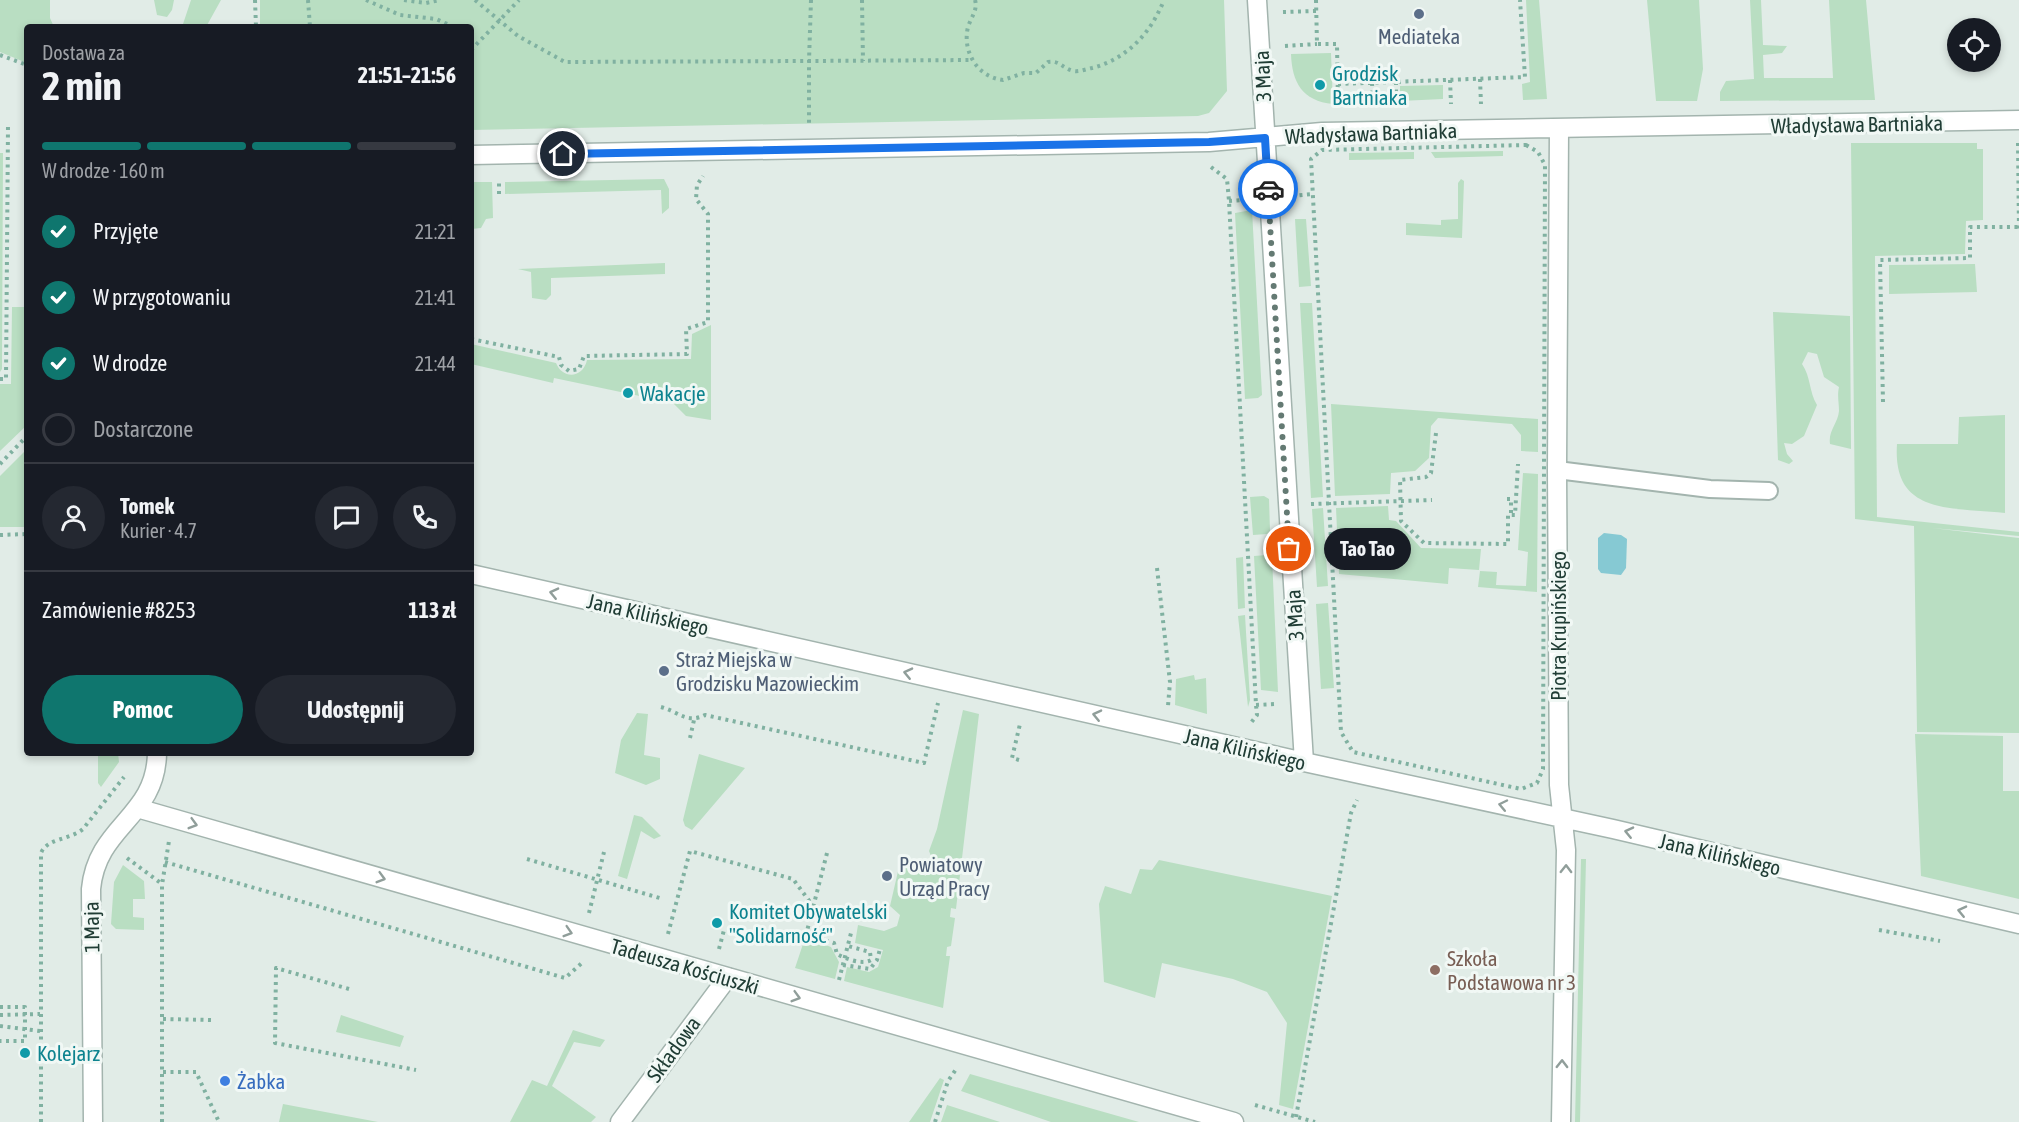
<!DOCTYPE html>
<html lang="pl">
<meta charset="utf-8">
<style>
:root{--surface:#171b24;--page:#242831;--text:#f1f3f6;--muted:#9ea1a6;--line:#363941;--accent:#0f766e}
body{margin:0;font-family:"Asap Condensed",sans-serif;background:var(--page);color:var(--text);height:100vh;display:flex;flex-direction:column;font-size:22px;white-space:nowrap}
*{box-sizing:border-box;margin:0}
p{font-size:20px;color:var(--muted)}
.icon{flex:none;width:33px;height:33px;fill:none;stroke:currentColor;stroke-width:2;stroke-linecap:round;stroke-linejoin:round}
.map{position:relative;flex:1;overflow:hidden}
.details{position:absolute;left:24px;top:24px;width:450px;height:732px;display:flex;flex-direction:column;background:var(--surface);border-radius:6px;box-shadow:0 3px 9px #0003}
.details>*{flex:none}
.fabs{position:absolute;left:1947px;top:18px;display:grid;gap:12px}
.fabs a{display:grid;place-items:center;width:54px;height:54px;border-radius:50%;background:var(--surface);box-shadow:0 3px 9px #0003;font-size:30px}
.pin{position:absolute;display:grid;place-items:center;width:51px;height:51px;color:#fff;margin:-26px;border:3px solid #fff;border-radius:50%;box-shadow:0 2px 6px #0007}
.courier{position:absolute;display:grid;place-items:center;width:60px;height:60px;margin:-30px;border:4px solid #1a73e8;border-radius:50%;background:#fff;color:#222;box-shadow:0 2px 8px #0007}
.bubble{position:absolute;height:42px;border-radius:21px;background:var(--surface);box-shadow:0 3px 9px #0003;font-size:20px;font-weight:700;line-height:42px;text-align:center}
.summary em{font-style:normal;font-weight:700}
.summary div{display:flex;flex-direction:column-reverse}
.summary{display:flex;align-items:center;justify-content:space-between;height:102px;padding:0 18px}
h1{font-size:39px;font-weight:700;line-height:45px}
.bar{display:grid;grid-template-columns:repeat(4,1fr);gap:9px 6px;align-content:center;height:72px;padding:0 18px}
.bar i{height:8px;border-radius:4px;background:var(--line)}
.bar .current{background:var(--accent)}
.bar p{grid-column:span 4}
.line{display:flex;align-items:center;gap:15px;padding:0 18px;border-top:2px solid var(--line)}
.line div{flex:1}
.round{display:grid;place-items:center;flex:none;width:63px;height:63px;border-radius:32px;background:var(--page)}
ol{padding:0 18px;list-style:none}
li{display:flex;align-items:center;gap:18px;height:66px}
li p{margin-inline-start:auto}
li .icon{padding:6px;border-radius:50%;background:var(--accent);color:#fff;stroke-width:4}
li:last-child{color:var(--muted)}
li i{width:33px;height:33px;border:3px solid var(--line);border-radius:50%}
.action{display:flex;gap:12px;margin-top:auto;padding:12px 18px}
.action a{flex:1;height:69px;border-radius:36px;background:var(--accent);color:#fff;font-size:24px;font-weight:700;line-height:69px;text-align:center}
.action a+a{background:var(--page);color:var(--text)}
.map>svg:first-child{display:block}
.green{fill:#b9dec2}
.water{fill:#86c9d3}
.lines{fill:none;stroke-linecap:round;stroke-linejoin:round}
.lane-casing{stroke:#a3b4ae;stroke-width:20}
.street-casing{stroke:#a3b4ae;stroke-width:21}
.path{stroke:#80b1a1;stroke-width:4;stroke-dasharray:3 4.5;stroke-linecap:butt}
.lane{stroke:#fff;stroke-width:16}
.street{stroke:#fff;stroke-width:18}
.oneway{stroke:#909e9a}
.done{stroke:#647a73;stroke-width:6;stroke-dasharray:0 10.8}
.route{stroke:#1a73e8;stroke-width:8}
.service-dot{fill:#5c6f8a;stroke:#f1f8f5;stroke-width:2}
.culture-dot{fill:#0f9aa8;stroke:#f1f8f5;stroke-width:2}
.education-dot{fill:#8d6e63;stroke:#f1f8f5;stroke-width:2}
.shop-dot{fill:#3f7fe0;stroke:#f1f8f5;stroke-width:2}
.labels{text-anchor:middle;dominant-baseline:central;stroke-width:6;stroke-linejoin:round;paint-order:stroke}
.service-label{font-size:21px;fill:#4e5e75;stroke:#f1f8f5;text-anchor:start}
.culture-label{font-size:21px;fill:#0d838f;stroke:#f1f8f5;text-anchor:start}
.street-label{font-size:21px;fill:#203d35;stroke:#f1f8f5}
.education-label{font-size:21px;fill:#785e54;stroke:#f1f8f5;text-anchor:start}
.shop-label{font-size:21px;fill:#366cbe;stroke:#f1f8f5;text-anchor:start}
</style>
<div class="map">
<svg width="2019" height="1122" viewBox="0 0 2019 1122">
<rect width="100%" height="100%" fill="#e1ece7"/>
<path class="green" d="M0,0H50V18L54,27H27V63L0,52Z
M154,0H174L172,10L167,17L157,15Z
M191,0H221L206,27H182Z
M260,0H1224L1227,91L1209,113L1198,116L471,130V27H260Z
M1526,0H1539L1547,99L1523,100L1522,84L1530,82Z
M1647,0H1699L1703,69L1697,101H1656Z
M1750,0H1761L1763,45L1787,46L1782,53L1763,55L1764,78H1833L1829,0H1866L1875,100L1720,101V92L1726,81L1754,79Z
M1331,53L1333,104C1302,101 1292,82 1291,54Z
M1443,85V99L1400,101V86Z
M1851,143H1977V149H1983V220L1966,221L1965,254L1875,256L1877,517L2019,532V536L1932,528L2019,538V733L1917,732L1914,526L1855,519Z
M1503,151V156L1435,158L1431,152Z
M1414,152V159L1349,160V153Z
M0,153H3L2,369L0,372Z
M664,179L669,189V208L662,214L661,190L505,194V182Z
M1461,179L1464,181L1462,238L1406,235V223L1441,225V220L1458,219V183Z
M471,182H492L493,218L486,219L481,228L471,229Z
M1252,210L1262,395L1258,398L1245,399L1235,213Z
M1295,219H1306L1311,286L1299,287Z
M665,263V274L551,278V295L546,300L532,298L531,272L518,269Z
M1975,264L1977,292L1889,294V265Z
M1300,303H1312L1323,497L1311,498Z
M12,307H27V425L0,451V384H11Z
M1773,312L1850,316L1851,449L1830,444C1828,431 1838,423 1839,411C1839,402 1837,396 1839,387L1824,377L1817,354L1808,352L1802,364C1811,377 1809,392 1817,405L1804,436L1792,444L1784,443L1787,454L1793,461L1789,464L1778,460Z
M711,325V420L686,416L673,403L554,378L553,383L471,364V344L556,363C563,380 583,378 587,360L691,359L692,334Z
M1331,404L1538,419V452L1521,451V435L1512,424L1438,418L1431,426L1429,458L1415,471L1391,473L1390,494L1335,496Z
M2005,415V513C1952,507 1892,516 1897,444H1958L1959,417Z
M27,449V527H0V476Z
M1523,473L1538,474L1537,592L1478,587L1480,571L1497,572L1496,585L1526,586L1528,552L1518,550Z
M1264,496L1269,499L1270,531L1267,534L1253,535L1250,497Z
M1388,506L1389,520L1396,521L1421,548L1481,549L1479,570L1449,568L1448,584L1339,574L1336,508Z
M1323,508L1328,586L1317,587L1312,509Z
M1267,555L1272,557L1278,692L1261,690L1254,556Z
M1243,557L1245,608L1238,609L1236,558Z
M1328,603L1334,688L1321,689L1316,604Z
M1245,615L1250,700L1248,707L1238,616Z
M1194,675L1195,680L1206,678L1207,714L1175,705L1176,679Z
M963,710L979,714L956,909L951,908L950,917L955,918L951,946L947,947L946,956H950L943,1008L844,981L847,967L869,972L878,967L883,950L855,943L858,925L884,931L897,926L900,915L890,906L899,867L922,870L925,876L936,868L929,851L937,829Z
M637,713L648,714L644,755L660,758V779L646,785L615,773L621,740Z
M1915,734L2003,736V791H2019V899L1921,876Z
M98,753H118L119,762L101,787L98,783Z
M699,754L745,768L692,830L685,826L683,820Z
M634,815L642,817L661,836L654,839L641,831L627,879L618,876Z
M1581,859H1586L1580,1122H1575Z
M1159,860L1332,896L1293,1109L1279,1105L1287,1023L1267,992L1233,979L1162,963L1155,998L1104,982L1099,904L1105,886L1131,894L1140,869L1152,870Z
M123,865L144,881L145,899H133V917L144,918V930L116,929L111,924L114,882Z
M805,938L831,947L839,962L835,979L795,968Z
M341,1015L404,1036L400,1047L336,1032Z
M573,1030L605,1040L600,1047L574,1042L552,1086L596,1117L591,1122H510L532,1080L547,1086Z
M970,1074L1139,1122H1051L961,1091Z
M940,1078L944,1080L930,1122H909Z
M283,1104L378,1122H279Z
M947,1105L1000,1122H941Z"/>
<path class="water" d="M1604,533L1621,535L1627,539L1626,568L1621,575L1601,573L1598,569V538Z"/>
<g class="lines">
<g class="lane-casing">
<path id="lane" d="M1557,470L1710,489L1769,491"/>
</g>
<g class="street-casing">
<path id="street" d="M1257,0L1304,762
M1559,129L1557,470L1559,785L1566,850L1561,1122
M471,155L1209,142L1322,132L2019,120
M471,574L1304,762L1613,829L2019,924
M137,808L1234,1122
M93,1122L91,889C97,825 156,818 157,753
M620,1122L728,977"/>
</g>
<path class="path" d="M255,0L256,27
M308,0L310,27
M366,0L400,15L436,19L454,27
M404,0L426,3L440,0
M475,0L518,36L565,62L809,61V124
M811,0L809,61L972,60
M862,0L863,61
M975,0C978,10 971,17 968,27C962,51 977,77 1003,80L1024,73H1036L1048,62C1060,60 1063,69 1074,71C1079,72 1086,69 1092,68C1127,59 1151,33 1164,0
M1316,0L1317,44H1337L1338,106
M1283,12L1316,11
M1285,46L1317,44
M471,50L519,0
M0,55L27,65
M1480,79L1481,104
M1450,80L1451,104
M1396,82V104
M1372,83L1373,105
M1338,84L1525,77L1520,0
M2018,143L2019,231
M1526,145L1538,152L1545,165L1543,769L1537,783L1521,789L1353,752L1341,732L1311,159L1322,150Z
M1211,167L1227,179L1229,201L1256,705L1257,715L1250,724
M499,194V180
M1292,196L1313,194
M1229,201L1243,200
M471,339L559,357L561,365L569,371L579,369L584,356L687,354L686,329L708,322V214L696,199L697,185L703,176
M0,379H6L8,126
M1883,402L1880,260L1970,258V227H2019
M1436,433L1431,473L1426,477L1400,480L1401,521L1424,543L1508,544V515H1515L1518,464
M0,464L27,436
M1507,499H1511V515
M1311,504L1432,500
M0,535L27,534
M1157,568L1170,682L1168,706
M1256,705L1276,704
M661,707C679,712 687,724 705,715L924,763L938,703
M690,738L694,720
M1019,760L1012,758L1020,724
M827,853L806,935L834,943L837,954C846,959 862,965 871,960L870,952L848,946
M127,858L162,884
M527,859L663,899
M165,862L565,978L584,961
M589,913L604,852
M1879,930L1940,941
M668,934L690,851L793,879L813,906
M719,949L724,930
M843,965L870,969L877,960L880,949
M839,980L851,933
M349,989L276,968L275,1043L416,1070
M0,1007H25V1041H0
M0,1015L40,1014
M163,1019L211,1020
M0,1026L40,1031
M163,1072H196L219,1122
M1255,1105L1315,1122
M1296,1117L1351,813L1357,800
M41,1122V853C47,838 70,840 83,829L124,777
M162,1122V885L169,841
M935,1122L948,1081L957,1068"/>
<use href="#lane" class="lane"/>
<use href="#street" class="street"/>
</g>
<defs><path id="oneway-chevron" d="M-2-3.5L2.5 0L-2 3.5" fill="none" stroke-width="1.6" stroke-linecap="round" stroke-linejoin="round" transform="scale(1.5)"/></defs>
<g class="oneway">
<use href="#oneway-chevron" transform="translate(554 593) rotate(-167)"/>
<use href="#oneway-chevron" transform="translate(908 673) rotate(-167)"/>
<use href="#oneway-chevron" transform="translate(1097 715) rotate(-167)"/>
<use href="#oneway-chevron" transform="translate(1503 805) rotate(-168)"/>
<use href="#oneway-chevron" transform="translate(193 824) rotate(16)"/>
<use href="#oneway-chevron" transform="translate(1629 832) rotate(-167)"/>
<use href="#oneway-chevron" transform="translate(1566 869) rotate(-89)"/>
<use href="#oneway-chevron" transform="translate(381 878) rotate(16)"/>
<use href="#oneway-chevron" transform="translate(1962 911) rotate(-167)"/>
<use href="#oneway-chevron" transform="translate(568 932) rotate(17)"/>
<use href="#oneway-chevron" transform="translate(796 997) rotate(16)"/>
<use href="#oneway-chevron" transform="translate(1562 1064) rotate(-89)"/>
</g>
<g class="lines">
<path class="done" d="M1268,189L1289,549"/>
<path class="route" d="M563,154L1209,142L1265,138L1268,189"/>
</g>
<g class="service-dot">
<circle cx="1419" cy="14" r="6"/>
<circle cx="664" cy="671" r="6"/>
<circle cx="887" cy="876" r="6"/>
</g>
<g class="culture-dot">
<circle cx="1320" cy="85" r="6"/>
<circle cx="628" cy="393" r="6"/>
<circle cx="717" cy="923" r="6"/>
<circle cx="25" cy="1053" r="6"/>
</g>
<circle class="education-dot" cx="1435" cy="970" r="6"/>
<circle class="shop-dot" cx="225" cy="1081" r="6"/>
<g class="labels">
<g class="service-label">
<text x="1419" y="36" text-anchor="middle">Mediateka</text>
<text x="676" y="659">Straż Miejska w<tspan x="676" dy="24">Grodzisku Mazowieckim</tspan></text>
<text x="899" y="864">Powiatowy<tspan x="899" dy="24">Urząd Pracy</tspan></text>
</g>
<g class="culture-label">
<text x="1332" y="73">Grodzisk<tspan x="1332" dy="24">Bartniaka</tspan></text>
<text x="640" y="393">Wakacje</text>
<text x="729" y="911">Komitet Obywatelski<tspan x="729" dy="24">"Solidarność"</tspan></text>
<text x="37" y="1053">Kolejarz</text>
</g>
<g class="street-label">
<text transform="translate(1262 76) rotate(-93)">3 Maja</text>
<text transform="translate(1857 124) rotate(-1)">Władysława Bartniaka</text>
<text transform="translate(1371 133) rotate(-2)">Władysława Bartniaka</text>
<text transform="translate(648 614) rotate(13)">Jana Kilińskiego</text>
<text transform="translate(1294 615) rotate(-94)">3 Maja</text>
<text transform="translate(1558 626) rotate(-90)">Piotra Krupińskiego</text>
<text transform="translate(1245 749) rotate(13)">Jana Kilińskiego</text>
<text transform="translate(1720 854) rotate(13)">Jana Kilińskiego</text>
<text transform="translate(91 927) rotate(-91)">1 Maja</text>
<text transform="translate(685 966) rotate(16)">Tadeusza Kościuszki</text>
<text transform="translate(673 1049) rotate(-54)">Składowa</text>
</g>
<g class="education-label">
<text x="1447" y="958">Szkoła<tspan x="1447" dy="24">Podstawowa nr 3</tspan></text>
</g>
<g class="shop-label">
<text x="237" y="1081">Żabka</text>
</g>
</g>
</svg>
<div class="fabs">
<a><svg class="icon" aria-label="locate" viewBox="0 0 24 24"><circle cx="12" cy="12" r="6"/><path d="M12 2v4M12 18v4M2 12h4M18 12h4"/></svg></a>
</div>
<div class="pin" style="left:1289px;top:549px;background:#ea580c"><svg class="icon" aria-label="bag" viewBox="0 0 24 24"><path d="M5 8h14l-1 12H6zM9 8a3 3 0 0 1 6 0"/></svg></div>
<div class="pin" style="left:563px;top:154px;background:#1f2937"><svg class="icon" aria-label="home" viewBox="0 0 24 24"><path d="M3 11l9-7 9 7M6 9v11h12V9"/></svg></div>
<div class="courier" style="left:1268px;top:189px"><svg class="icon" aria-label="car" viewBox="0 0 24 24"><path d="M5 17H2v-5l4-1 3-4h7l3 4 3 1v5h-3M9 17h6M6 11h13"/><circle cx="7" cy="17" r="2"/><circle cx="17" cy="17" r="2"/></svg></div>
<div class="bubble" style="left:1324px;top:528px;width:87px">Tao Tao</div>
<section class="details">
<div class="summary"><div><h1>2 min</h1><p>Dostawa za</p></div><em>21:51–21:56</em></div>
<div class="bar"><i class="current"></i><i class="current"></i><i class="current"></i><i></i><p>W drodze · 160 m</p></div>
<ol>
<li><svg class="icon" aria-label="check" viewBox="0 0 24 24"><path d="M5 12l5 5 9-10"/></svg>Przyjęte<p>21:21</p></li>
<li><svg class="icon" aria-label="check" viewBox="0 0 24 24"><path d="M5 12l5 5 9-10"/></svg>W przygotowaniu<p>21:41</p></li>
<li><svg class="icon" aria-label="check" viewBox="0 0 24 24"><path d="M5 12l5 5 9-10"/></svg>W drodze<p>21:44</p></li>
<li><i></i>Dostarczone</li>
</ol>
<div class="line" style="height:108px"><a class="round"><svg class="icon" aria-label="person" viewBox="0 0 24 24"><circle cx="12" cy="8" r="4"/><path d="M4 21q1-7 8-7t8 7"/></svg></a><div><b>Tomek</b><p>Kurier · 4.7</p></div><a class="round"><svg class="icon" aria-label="chat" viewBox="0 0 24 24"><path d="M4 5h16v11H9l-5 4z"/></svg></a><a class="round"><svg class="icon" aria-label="phone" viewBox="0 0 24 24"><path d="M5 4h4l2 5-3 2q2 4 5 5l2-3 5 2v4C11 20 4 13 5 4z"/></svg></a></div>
<div class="line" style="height:78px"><div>Zamówienie #8253</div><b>113 zł</b></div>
<div class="action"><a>Pomoc</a><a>Udostępnij</a></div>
</section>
</div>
